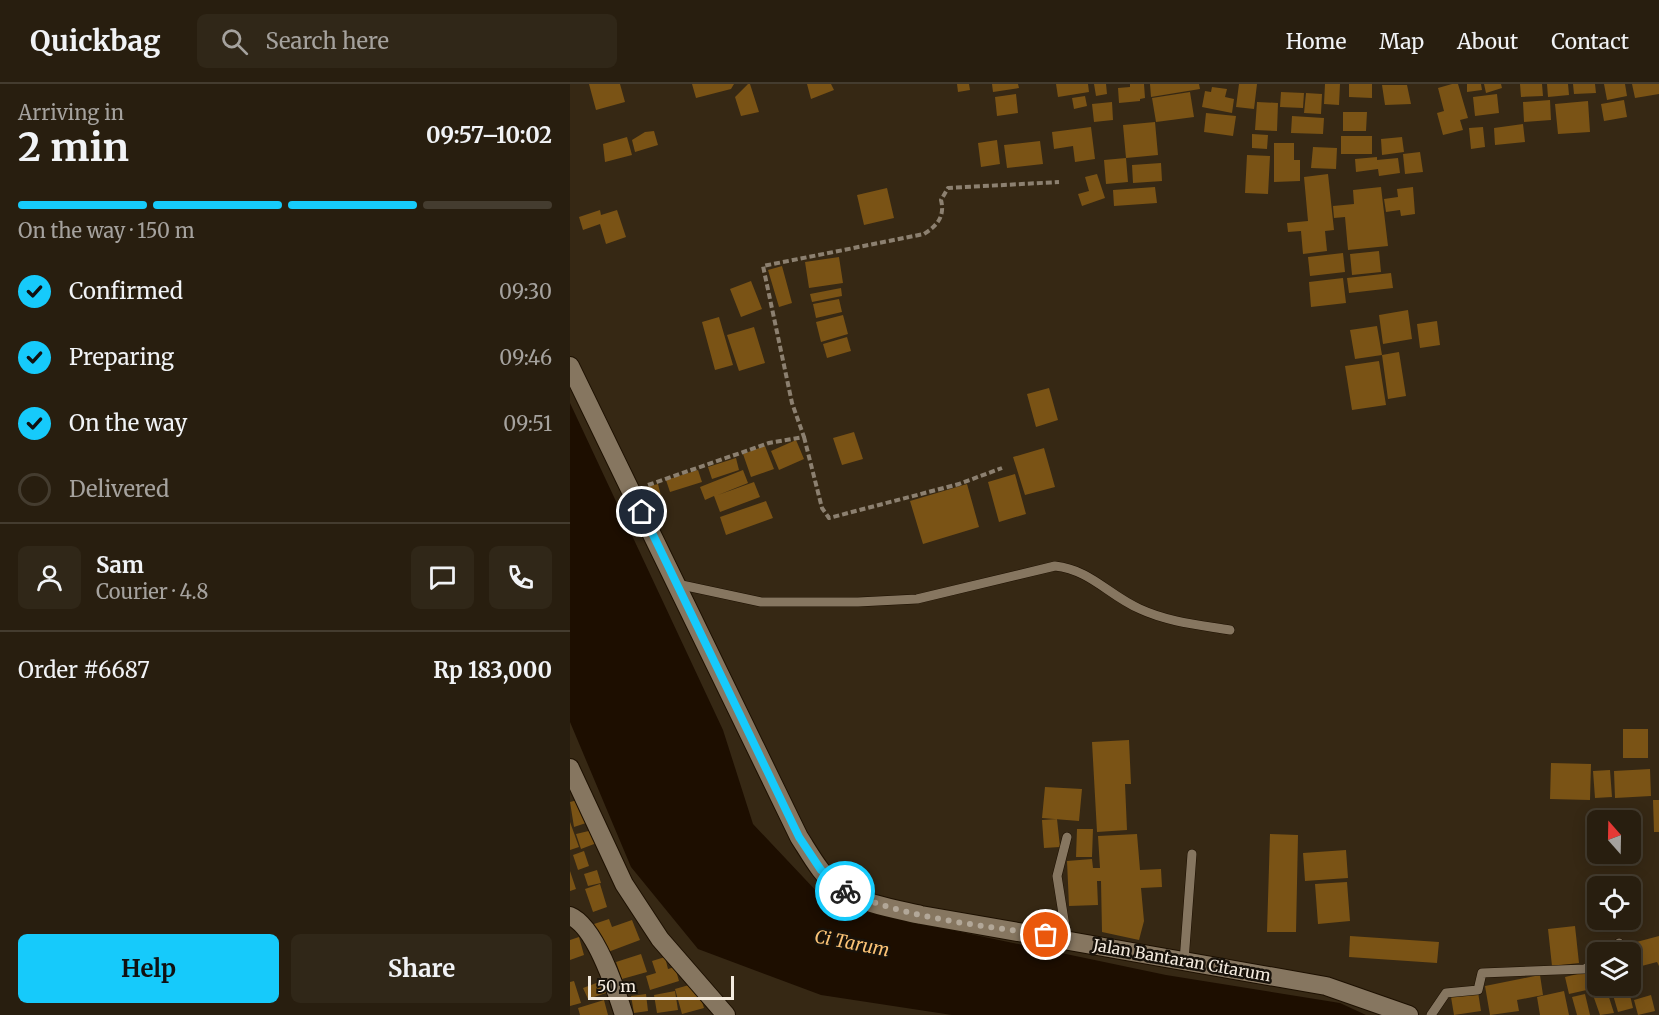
<!DOCTYPE html>
<meta charset="utf-8">
<style>
:root{--surface:#281e0f;--page:#302718;--text:#f1f3f6;--muted:#a5a29e;--line:#443c2f;--accent:#16cafb}
body{margin:0;font-family:Merriweather,serif;background:var(--page);color:var(--text);height:100vh;display:flex;flex-direction:column;font-size:22px;white-space:nowrap}
*{box-sizing:border-box;margin:0}
p{font-size:20px;color:var(--muted)}
.icon{flex:none;width:33px;height:33px;fill:none;stroke:currentColor;stroke-width:2;stroke-linecap:round;stroke-linejoin:round}
.map{position:relative;flex:1;overflow:hidden}
.details{display:flex;flex-direction:column;background:var(--surface);width:570px}
.details>*{flex:none}
.needle{width:39px;rotate:340deg}
.buttons{position:absolute;left:1017px;top:726px;display:grid;gap:12px}
.buttons a{display:grid;place-items:center;width:54px;height:54px;border-radius:9px;background:var(--surface);box-shadow:0 3px 15px #0003,0 0 0 2px var(--line);font-size:30px}
.scale{position:absolute;left:18px;bottom:15px;width:146px;box-sizing:border-box;padding-left:6px;border:3px solid #f4ebdf;border-top:0;font-size:16px;line-height:21px;white-space:nowrap;color:#f4ebdf;-webkit-text-stroke:4px #18120a;paint-order:stroke}
.pin{position:absolute;display:grid;place-items:center;width:51px;height:51px;color:#fff;margin:-26px;border:3px solid #fff;border-radius:50%;box-shadow:0 2px 6px #0007}
.courier{position:absolute;display:grid;place-items:center;width:60px;height:60px;margin:-30px;border:4px solid #16cafb;border-radius:50%;background:#fff;color:#222;box-shadow:0 2px 8px #0007}
.headline em{font-style:normal;font-weight:700}
.headline div{display:flex;flex-direction:column-reverse}
.headline{display:flex;align-items:center;justify-content:space-between;height:102px;padding:0 18px}
h1{font-size:39px;font-weight:700;line-height:45px}
.bar{display:grid;grid-template-columns:repeat(4,1fr);gap:9px 6px;align-content:center;height:72px;padding:0 18px}
.bar i{height:8px;border-radius:4px;background:var(--line)}
.bar .active{background:var(--accent)}
.bar p{grid-column:span 4}
.line{display:flex;align-items:center;gap:15px;padding:0 18px;border-top:2px solid var(--line)}
.line div{flex:1}
.round{display:grid;place-items:center;flex:none;width:63px;height:63px;border-radius:9px;background:var(--page)}
ol{padding:0 18px;list-style:none}
li{display:flex;align-items:center;gap:18px;height:66px}
li p{margin-inline-start:auto}
li .icon{padding:6px;border-radius:50%;background:var(--accent);color:#111;stroke-width:4}
li:last-child{color:var(--muted)}
li i{width:33px;height:33px;border:3px solid var(--line);border-radius:50%}
.cta{display:flex;gap:12px;margin-top:auto;padding:12px 18px}
.cta a{flex:1;height:69px;border-radius:9px;background:var(--accent);color:#111;font-size:24px;font-weight:700;line-height:69px;text-align:center}
.cta a+a{background:var(--page);color:var(--text)}
header{display:flex;align-items:center;gap:36px;box-sizing:border-box;height:84px;padding:0 30px;background:var(--surface);border-bottom:2px solid var(--line)}
header strong{font-size:28px}
nav{display:flex;gap:33px;margin-inline-start:auto;font-size:21px}
.search{width:420px;height:54px;background:var(--page);display:flex;align-items:center;gap:15px;box-sizing:border-box;padding:0 21px;border-radius:9px;color:var(--muted);font-size:22px}
main{display:flex;flex:1;min-height:0}
.map>svg:first-child{display:block}
.water{fill:#1d0e00}
.building{fill:#7a5315}
.lines{fill:none;stroke-linecap:round;stroke-linejoin:round}
.lane-casing{stroke:#1d1001;stroke-width:10}
.street-casing{stroke:#1d1001;stroke-width:20}
.path{stroke:#8c8070;stroke-width:4;stroke-dasharray:6 3;stroke-linecap:butt}
.lane{stroke:#867660;stroke-width:9}
.street{stroke:#867660;stroke-width:18}
.done{stroke:#b2a798;stroke-width:6;stroke-dasharray:0 10.8}
.route{stroke:#16cafb;stroke-width:8}
.labels{text-anchor:middle;dominant-baseline:central;stroke-width:5;stroke-linejoin:round;paint-order:stroke}
.street-label{font-size:16px;fill:#f4ebdf;stroke:#18120a}
.water-label{font-size:18px;font-style:italic;fill:#fbc376;stroke:#18120a}
</style>
<header>
<strong>Quickbag</strong>
<div class="search"><svg class="icon" aria-label="search" viewBox="0 0 24 24"><circle cx="10" cy="10" r="6"/><path d="M15 15l6 6"/></svg>Search here</div>
<nav><a>Home</a><a>Map</a><a>About</a><a>Contact</a></nav>
</header>
<main>
<section class="details">
<div class="headline"><div><h1>2 min</h1><p>Arriving in</p></div><em>09:57–10:02</em></div>
<div class="bar"><i class="active"></i><i class="active"></i><i class="active"></i><i></i><p>On the way · 150 m</p></div>
<ol>
<li><svg class="icon" aria-label="check" viewBox="0 0 24 24"><path d="M5 12l5 5 9-10"/></svg>Confirmed<p>09:30</p></li>
<li><svg class="icon" aria-label="check" viewBox="0 0 24 24"><path d="M5 12l5 5 9-10"/></svg>Preparing<p>09:46</p></li>
<li><svg class="icon" aria-label="check" viewBox="0 0 24 24"><path d="M5 12l5 5 9-10"/></svg>On the way<p>09:51</p></li>
<li><i></i>Delivered</li>
</ol>
<div class="line" style="height:108px"><a class="round"><svg class="icon" aria-label="person" viewBox="0 0 24 24"><circle cx="12" cy="8" r="4"/><path d="M4 21q1-7 8-7t8 7"/></svg></a><div><b>Sam</b><p>Courier · 4.8</p></div><a class="round"><svg class="icon" aria-label="chat" viewBox="0 0 24 24"><path d="M4 5h16v11H9l-5 4z"/></svg></a><a class="round"><svg class="icon" aria-label="phone" viewBox="0 0 24 24"><path d="M5 4h4l2 5-3 2q2 4 5 5l2-3 5 2v4C11 20 4 13 5 4z"/></svg></a></div>
<div class="line" style="height:78px"><div>Order #6687</div><b>Rp 183,000</b></div>
<div class="cta"><a>Help</a><a>Share</a></div>
</section>
<div class="map">
<svg width="1089" height="931" viewBox="0 0 1089 931">
<rect width="100%" height="100%" fill="#362814"/>
<path class="water" d="M0,319L153,646L183,740L250,811L300,829L596,891L770,919L796,931H382L251,911L128,865L61,783L0,638Z"/>
<path class="building" d="M19,0H50L55,18L26,26Z
M122,0H164L161,5L126,14Z
M178,0H180L189,28L171,32L165,13Z
M237,0H261L264,6L241,15Z
M387,0H399L400,6L388,8Z
M422,0H448L449,4L423,8Z
M486,0H518L519,8L488,13Z
M524,0H536L537,10L526,12Z
M560,0H574L575,14L570,15V17L549,19L548,4L560,3Z
M580,0H629L630,5L581,13Z
M669,0H687L684,25L666,23Z
M755,0H770L769,21L754,20Z
M779,0H802V14L779,13Z
M882,0H888L898,34L890,36L893,46L873,51L867,29L874,27L868,4Z
M897,0H911L912,6L897,8Z
M914,0H931L932,4L916,9Z
M950,0H972L973,12L951,13Z
M977,0H998L999,11L978,13Z
M1003,0H1025L1026,9L1004,10Z
M1034,0H1055L1057,12L1037,16Z
M1062,0H1089V10L1065,14Z
M812,1H837L841,20L815,21Z
M642,3L657,5L655,13L664,15L662,29L632,23L635,7L641,8Z
M620,8L624,33L586,38L582,14Z
M711,8L734,9L733,24L710,23Z
M736,9L752,10L751,30L734,29Z
M446,10L448,29L427,32L425,13Z
M927,10L929,29L905,32L903,13Z
M515,12L517,22L504,25L502,14Z
M980,16L981,36L954,38L953,18Z
M1054,16L1057,33L1034,37L1031,20Z
M1018,17L1020,48L988,50L985,20Z
M542,18L543,36L524,38L522,20Z
M687,18L708,19L707,47L685,46Z
M773,28H797L796,47H773Z
M636,29L666,32L663,52L634,48Z
M722,32L754,34L753,50L721,49Z
M585,38L588,71L556,74L553,41Z
M953,40L955,58L925,61L924,44Z
M521,43L525,75L505,78L503,62L484,65L482,48Z
M913,43L915,63L901,65L899,44Z
M84,47L88,61L65,68L62,56L75,48Z
M682,50L698,51L697,65L682,64Z
M771,52H802V70H771Z
M57,53L62,71L35,78L33,60Z
M832,53L834,68L812,71L811,55Z
M427,56L430,80L411,83L408,59Z
M470,57L473,80L437,84L434,61Z
M704,59H724V76H730V97L704,98Z
M743,63L767,64L766,85L741,84Z
M850,68L853,88L835,90L833,70Z
M677,71L700,72L698,110L675,109Z
M807,73V76L828,74L830,89L809,92L808,85L786,88L785,75Z
M556,74L558,98L536,100L534,76Z
M591,79L592,97L563,99L562,81Z
M527,90L535,114L512,122L508,110L519,107L515,93Z
M758,90L764,146L755,147L757,167L733,170L731,147L718,148L717,139L738,137L734,93Z
M585,103L587,119L544,122L543,106Z
M811,103L818,162L778,166L775,133L764,134L763,122L784,120L783,106Z
M843,103L845,130L831,132L830,126L816,128L814,115L828,113L827,105Z
M317,104L324,134L294,141L287,111Z
M30,126L31,131L47,126L56,153L36,160L30,140L13,146L9,133Z
M809,167L811,188L782,191L780,170Z
M773,169L775,188L740,192L738,173Z
M269,173L273,199L239,204L235,178Z
M212,182L222,219L209,223L198,186Z
M821,189L823,204L779,209L777,194Z
M773,194L776,219L741,223L739,198Z
M181,197L192,225L171,233L160,205Z
M271,204L272,212L242,218L240,210Z
M269,215L272,228L246,234L243,220Z
M838,226L842,255L813,260L809,231Z
M273,231L278,250L251,258L246,238Z
M149,233L163,281L145,286L132,238Z
M867,237L870,261L850,264L847,240Z
M807,242L812,271L785,275L780,246Z
M184,243L195,279L169,287L157,251Z
M277,253L281,267L257,274L253,260Z
M829,268L836,312L818,315L812,271Z
M809,277L816,321L782,326L775,282Z
M479,304L488,336L466,343L457,310Z
M284,348L293,375L272,381L263,354Z
M226,356L234,375L209,386L201,367Z
M195,362L204,385L181,393L173,370Z
M474,364L485,403L455,411L443,373Z
M166,374L169,386L142,395L138,383Z
M128,386L132,398L100,408L96,396Z
M173,386L178,399L148,411L184,398L190,413L150,428L144,412L135,416L130,403Z
M445,390L456,430L429,438L418,398Z
M88,400L91,412L80,415L76,403Z
M397,400L409,443L353,460L340,417Z
M196,417L203,434L156,451L150,433Z
M1053,645H1078V674H1053Z
M559,656L561,700H555L557,746L527,748L522,658Z
M981,679L1021,680L1020,716L980,715Z
M1080,685L1081,712L1045,714L1044,687Z
M1040,686L1042,713L1025,714L1023,687Z
M475,703L512,705L509,737L472,734Z
M15,714L22,737L4,743L0,718Z
M1083,716H1089V748H1084Z
M487,735L490,763L474,764L472,736Z
M0,738L9,763L0,766Z
M27,745L32,757L11,765L6,750Z
M507,745H523L522,773H506Z
M567,750L570,786L591,785L592,803L571,804L574,837L569,856L532,848L531,797H527L528,821L499,822L497,777L522,775L523,784H530L528,752Z
M700,750L728,751L726,848H697Z
M776,766L778,794L735,797L733,769Z
M14,767L19,782L8,786L3,771Z
M27,786L31,799L18,802L14,790Z
M0,787L6,805L0,807Z
M777,798L780,837L748,840L745,800Z
M30,800L37,823L23,828L15,805Z
M39,835L42,843L62,836L70,856L38,868L21,841Z
M1005,842L1009,879L982,882L978,845Z
M780,852L869,858L867,879L779,873Z
M1089,852V882L1087,878L1060,885V868H1045L1044,864Z
M9,853L14,871L0,876V856Z
M71,870L77,888L52,895L46,878Z
M95,873L98,885L105,883L109,897L80,906L76,892L86,889L82,877Z
M1016,888L1021,905L999,910L995,893Z
M970,891L973,911L947,916L949,927L920,931L915,902Z
M37,895L42,907L18,915L13,904Z
M4,897L11,919L0,922V898Z
M126,899L134,924L112,930L105,905Z
M1033,902H1050L1034,907Z
M105,907L108,926L87,929L84,911Z
M994,907L999,931H970L967,913Z
M1037,907L1044,929L1030,931L1023,911Z
M1059,907L1063,924L1048,928L1043,911Z
M908,908L911,927L884,931L881,913Z
M76,910L78,927L64,929L61,912Z
M1015,910L1020,931H1007L1002,913Z
M1081,911L1085,927L1068,931L1064,916Z
M34,916L38,931H10L8,924Z"/>
<g class="lines">
<g class="lane-casing">
<path id="lane" d="M107,500L191,518H288L347,515L485,482C521,486 538,511 570,525C598,538 630,541 660,546
M497,753L487,792L497,855
M1037,868L1049,859
M614,877L622,770
M861,931L876,909L908,906L912,889L1015,885L1028,876"/>
</g>
<g class="street-casing">
<path id="street" d="M0,282L229,753C240,770 252,793 270,805C293,820 325,825 351,831L756,902L839,931
M0,684L54,800L90,855L156,931
M0,832C25,842 46,906 54,931"/>
</g>
<path class="path" d="M234,353L252,424L259,434L389,400L432,384
M78,401L199,359L234,353L222,319L193,182L354,150C368,141 375,132 371,116L378,104L489,98"/>
<use href="#lane" class="lane"/>
<use href="#street" class="street"/>
</g>
<g class="lines">
<path class="done" d="M275,807C338,835 409,841 476,851"/>
<path class="route" d="M72,428L229,753L251,786L275,807"/>
</g>
<g class="labels">
<g class="street-label">
<text transform="translate(612 876) rotate(10)">Jalan Bantaran Citarum</text>
</g>
<g class="water-label">
<text transform="translate(282 859) rotate(11)">Ci Tarum</text>
</g>
</g>
</svg>
<div class="buttons">
<a><svg class="needle" viewBox="-14 -14 28 28"><path d="M0-13l5 13h-10z" fill="#e53935"/><path d="M0 13l5-13h-10z" fill="#a5a29e"/></svg></a>
<a><svg class="icon" aria-label="locate" viewBox="0 0 24 24"><circle cx="12" cy="12" r="6"/><path d="M12 2v4M12 18v4M2 12h4M18 12h4"/></svg></a>
<a><svg class="icon" aria-label="layers" viewBox="0 0 24 24"><path d="M12 4l9 5-9 5-9-5zM3 14l9 5 9-5"/></svg></a>
</div>
<div class="scale">50 m</div>
<div class="pin" style="left:476px;top:851px;background:#ea580c"><svg class="icon" aria-label="bag" viewBox="0 0 24 24"><path d="M5 8h14l-1 12H6zM9 8a3 3 0 0 1 6 0"/></svg></div>
<div class="pin" style="left:72px;top:428px;background:#1f2937"><svg class="icon" aria-label="home" viewBox="0 0 24 24"><path d="M3 11l9-7 9 7M6 9v11h12V9"/></svg></div>
<div class="courier" style="left:275px;top:807px"><svg class="icon" aria-label="bike" viewBox="0 0 24 24"><circle cx="6" cy="16" r="4"/><circle cx="18" cy="16" r="4"/><path d="M6 16l4-8h5l3 8M10 8l3 8H6M13 5h3"/></svg></div>
</div>
</main>
